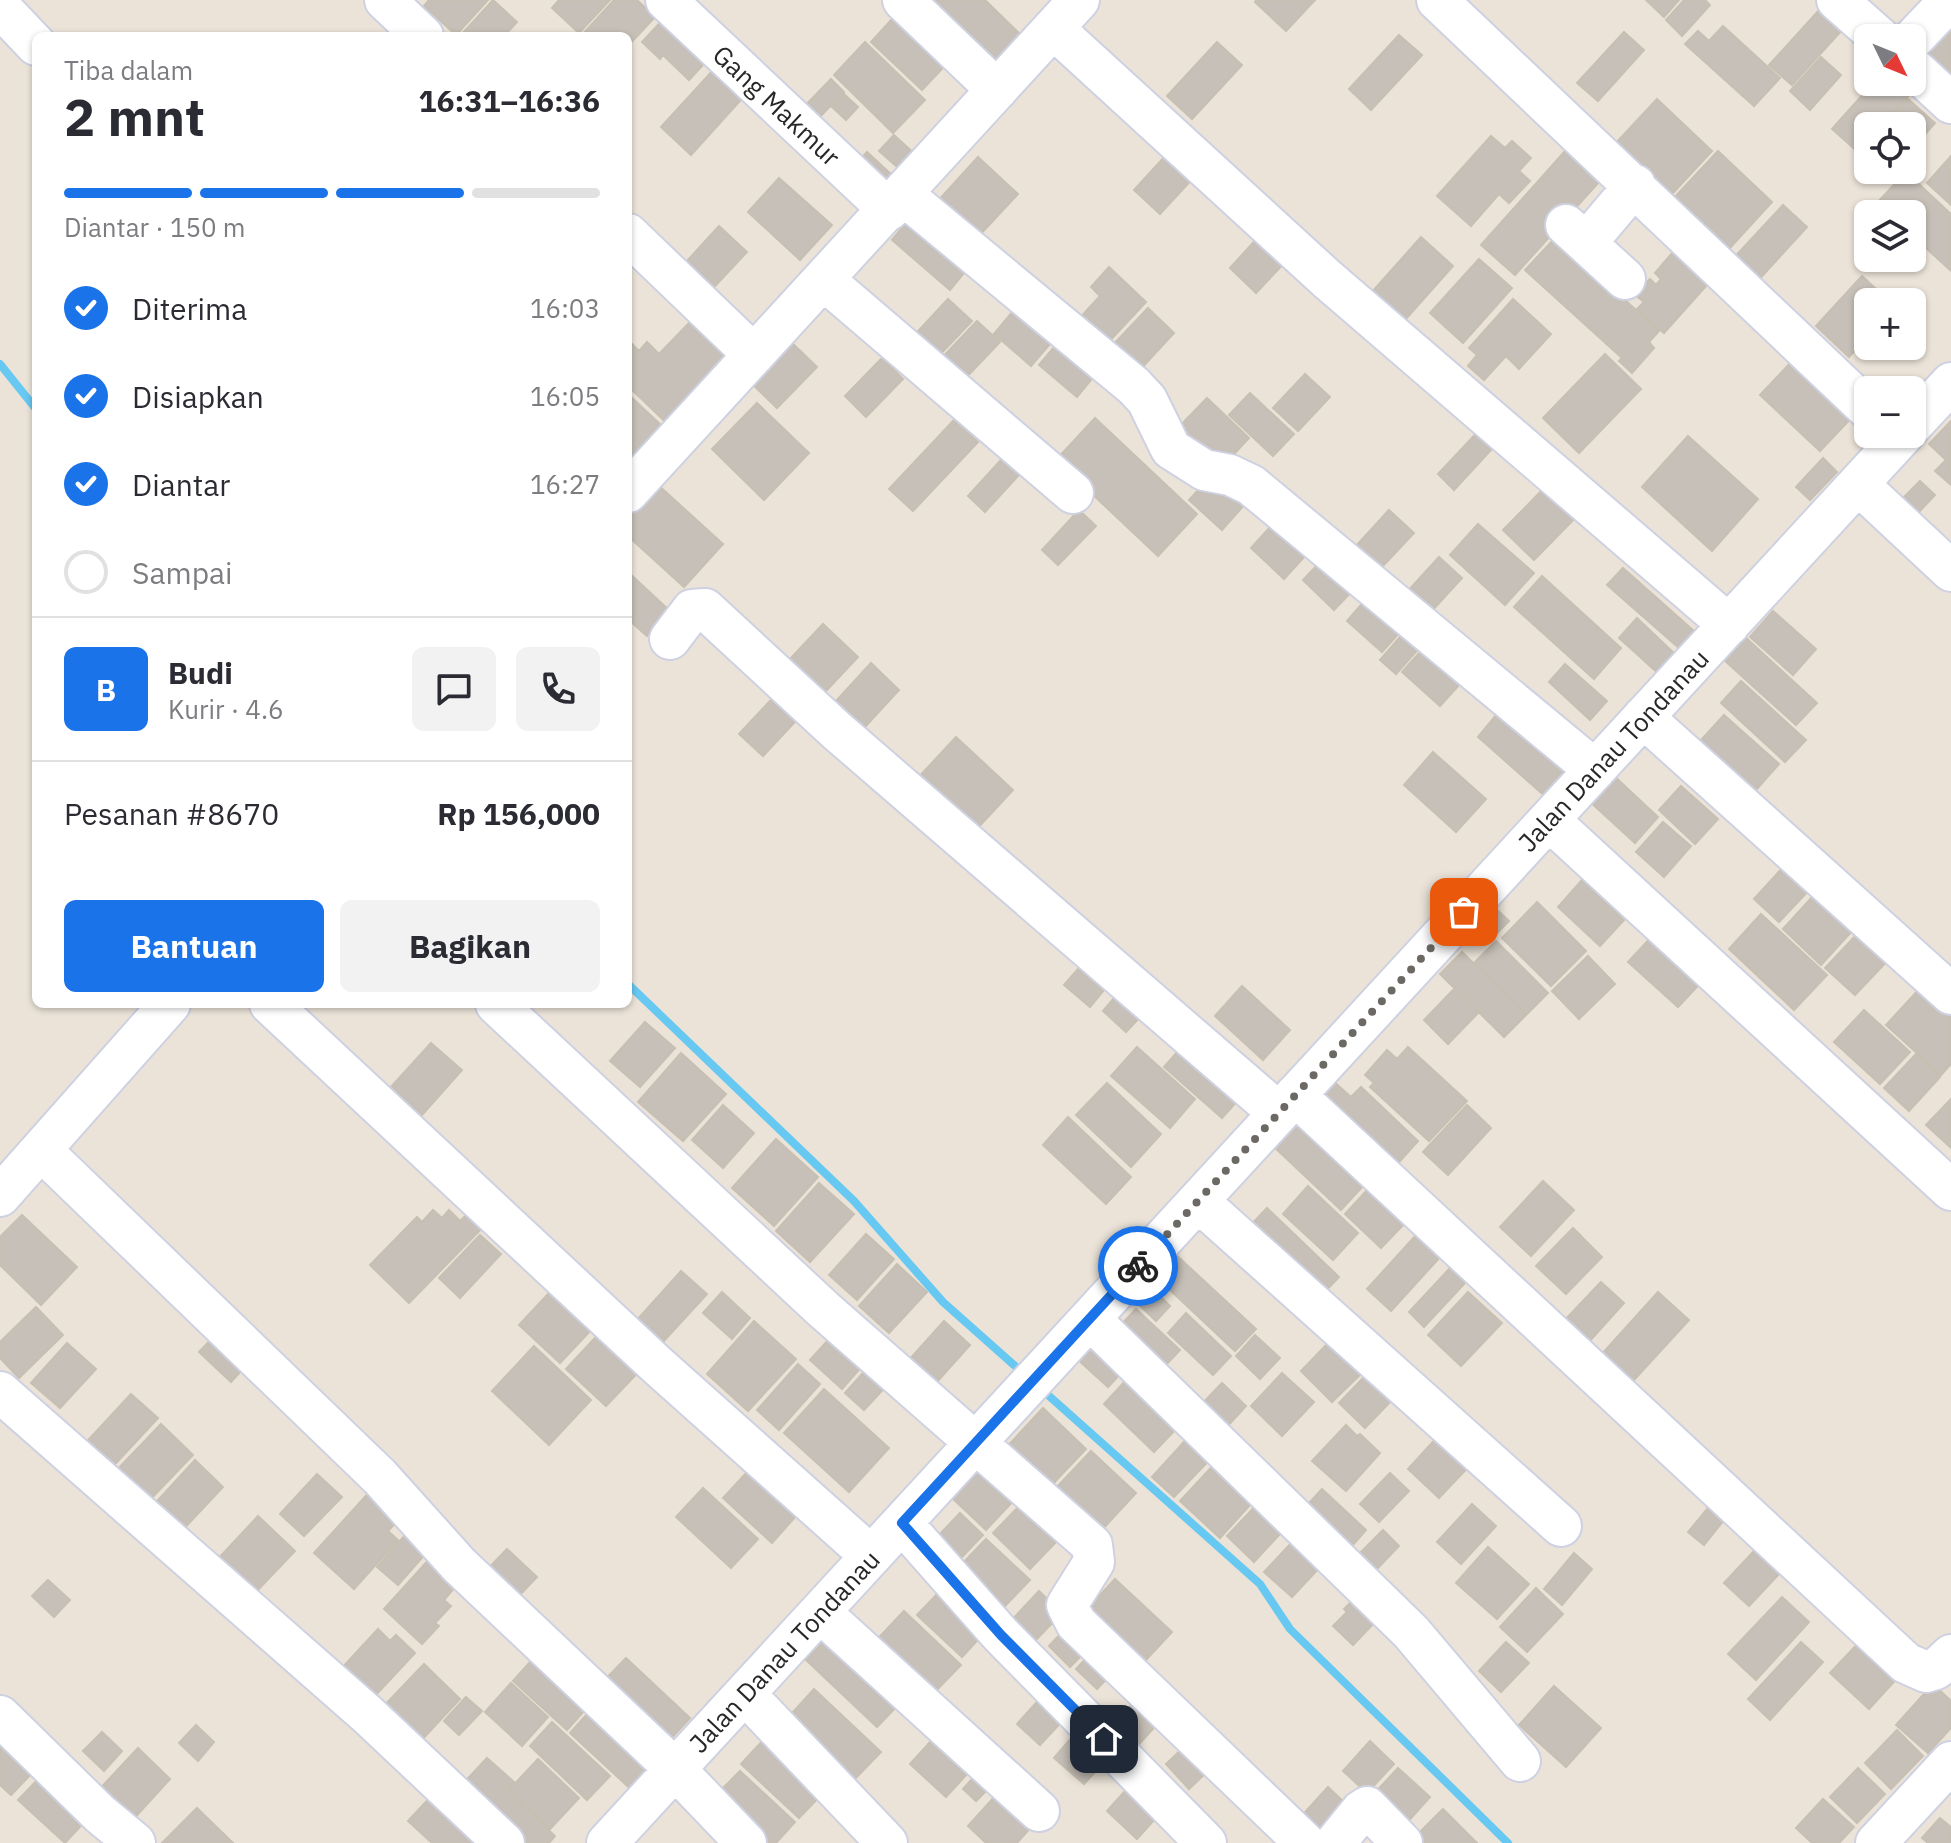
<!DOCTYPE html>
<html lang="id">
<meta charset="utf-8">
<style>
:root{--surface:#fff;--page:#f2f2f3;--text:#2b2b33;--muted:#7c7c81;--line:#e1e1e2;--accent:#1a73e8}
body{margin:0;font-family:"IBM Plex Sans",sans-serif;background:var(--page);color:var(--text);height:100vh;display:flex;flex-direction:column;font-size:30px;white-space:nowrap}
*{box-sizing:border-box;margin:0}
p{font-size:26px;color:var(--muted)}
.icon{flex:none;width:44px;height:44px;fill:none;stroke:currentColor;stroke-width:2;stroke-linecap:round;stroke-linejoin:round}
.map{position:relative;flex:1;overflow:hidden}
.drawer{position:absolute;left:32px;top:32px;width:600px;height:976px;display:flex;flex-direction:column;background:var(--surface);border-radius:12px;box-shadow:0 2px 6px #0004}
.drawer>*{flex:none}
.needle{width:52px;rotate:133deg}
.buttons{position:absolute;left:1854px;top:24px;display:grid;gap:16px}
.buttons a{display:grid;place-items:center;width:72px;height:72px;border-radius:12px;background:var(--surface);box-shadow:0 2px 6px #0004;font-size:40px}
.pin{position:absolute;display:grid;place-items:center;width:68px;height:68px;color:#fff;margin:-34px;border-radius:16px;box-shadow:0 4px 12px #0006}
.courier{position:absolute;display:grid;place-items:center;width:80px;height:80px;margin:-40px;border:6px solid #1a73e8;border-radius:50%;background:#fff;color:#222;box-shadow:0 2px 10px #0007}
.overview em{font-style:normal;font-weight:800}
.overview div{display:flex;flex-direction:column-reverse}
.overview{display:flex;align-items:center;justify-content:space-between;height:136px;padding:0 32px}
h1{font-size:52px;font-weight:800;line-height:60px}
.bar{display:grid;grid-template-columns:repeat(4,1fr);gap:12px 8px;align-content:center;height:96px;padding:0 32px}
.bar i{height:10px;border-radius:6px;background:var(--line)}
.bar .current{background:var(--accent)}
.bar p{grid-column:span 4}
.line{display:flex;align-items:center;gap:20px;padding:0 32px;border-top:2px solid var(--line)}
.line div{flex:1}
.round{display:grid;place-items:center;flex:none;width:84px;height:84px;border-radius:12px;background:var(--page)}
ol{padding:0 32px;list-style:none}
li{display:flex;align-items:center;gap:24px;height:88px}
li p{margin-inline-start:auto}
li .icon{padding:8px;border-radius:50%;background:var(--accent);color:#fff;stroke-width:4}
li:last-child{color:var(--muted)}
li i{width:44px;height:44px;border:4px solid var(--line);border-radius:50%}
.action{display:flex;gap:16px;margin-top:auto;padding:16px 32px}
.action a{flex:1;height:92px;border-radius:12px;background:var(--accent);color:#fff;font-size:32px;font-weight:800;line-height:92px;text-align:center}
.action a+a{background:var(--page);color:var(--text)}
.map>svg:first-child{display:block}
.lines{fill:none;stroke-linecap:round;stroke-linejoin:round}
.stream{stroke:#67c8f1;stroke-width:8}
.building{fill:#c6c0b8;stroke:#c6bfb2;stroke-width:2}
.minor-casing{stroke:#ced1e1;stroke-width:44}
.minor{stroke:#fff;stroke-width:40}
.done{stroke:#6c6965;stroke-width:8;stroke-dasharray:0 14.4}
.route{stroke:#1a73e8;stroke-width:10}
.labels{text-anchor:middle;dominant-baseline:central;stroke-width:7;stroke-linejoin:round;paint-order:stroke}
.street-label{font-size:26px;fill:#272727;stroke:#fff}
</style>
<div class="map">
<svg width="1951" height="1843" viewBox="0 0 1951 1843">
<rect width="100%" height="100%" fill="#ebe3d8"/>
<g class="lines">
<path class="stream" d="M0,364L36,409
M628,984L854,1201L943,1302L1023,1373
M1039,1387L1260,1584L1290,1629L1508,1843"/>
</g>
<path class="building" d="M429,0H488L456,35L424,6Z
M493,0L517,22L504,36H460Z
M559,0H610L579,33L552,8Z
M614,0H637L655,17L628,46V36H581Z
M915,0H985L1022,36L989,71Z
M1256,0H1315L1286,31L1255,2Z
M1646,0H1679L1664,17Z
M1684,0H1705L1710,5L1682,36L1666,20Z
M904,6L955,55L922,90L871,42Z
M1821,8L1843,29L1792,85L1769,65Z
M672,10L715,52L689,80L663,55L660,59L642,42Z
M1951,25V75L1926,52Z
M1723,26L1780,78L1754,106L1685,44L1698,31L1709,41Z
M1624,32L1644,50L1598,101L1577,83Z
M1399,35L1422,55L1371,110L1349,89Z
M865,42L925,100L893,133L834,75Z
M1217,42L1242,65L1192,119L1167,96Z
M1821,57L1841,75L1810,110L1790,91Z
M717,66L747,93L691,155L661,127Z
M831,79L844,92L811,126L798,113Z
M1874,82H1900L1912,92L1881,126H1868V141L1858,152L1832,129Z
M844,94L858,107L846,120L832,107Z
M1657,99L1712,151L1672,194L1616,143Z
M1908,99L1935,123L1912,149V126H1884Z
M894,135L917,156L903,172L879,151Z
M1491,136L1505,148L1512,141L1531,158L1519,171L1530,181L1509,203L1499,194L1471,226L1437,196Z
M1574,141L1608,172L1515,275L1481,245Z
M1718,151L1772,202L1728,250L1673,199Z
M867,152L892,175L875,194L850,171Z
M1169,152L1195,176L1160,214L1134,190Z
M1951,156V205L1927,183Z
M978,157L1018,194L976,239L937,202Z
M1906,172L1951,214V271L1912,235V214H1889L1877,203Z
M779,178L832,225L800,260L748,212Z
M1783,205L1807,227L1753,286L1729,263Z
M915,212L974,261L950,290L892,240Z
M719,226L747,252L715,286L687,261Z
M1261,234L1288,259L1256,293L1230,268Z
M1421,237L1453,266L1404,321L1372,292Z
M1556,237L1659,331L1649,342L1654,348L1632,373L1619,361L1622,358L1525,270Z
M1679,245L1714,277L1664,333L1637,309L1644,302L1635,295L1650,279L1656,285L1661,279L1655,273Z
M1479,259L1512,288L1463,343L1430,313Z
M1109,267L1146,302L1104,347L1077,321L1100,296L1091,287Z
M1862,276L1890,302H1868V336L1849,357L1816,326Z
M948,299L972,321L931,364L908,342Z
M1023,299L1061,331L1031,366L994,334Z
M1513,299L1551,334L1519,369L1506,356L1484,380L1468,366L1477,355L1469,348Z
M1148,308L1174,333L1137,373L1111,347Z
M691,321L734,362L671,427L628,386V343L630,342L639,351L647,342L659,354Z
M977,321L1000,342L958,386L936,364Z
M1066,333L1103,365L1077,397L1039,365Z
M789,340L817,367L777,408L749,381Z
M1605,354L1641,389L1579,453L1543,418Z
M1797,356L1857,412L1820,451L1760,395Z
M882,358L903,379L866,417L845,396Z
M1305,374L1330,397L1298,431L1273,408Z
M1250,393L1294,434L1273,456L1229,415Z
M628,394L663,427L630,461L628,458Z
M1207,398L1249,438L1220,469L1177,429Z
M757,403L809,453L764,500L712,449Z
M1095,418L1197,514L1158,556L1056,460Z
M954,420L978,442L913,511L889,489Z
M1951,421V485L1935,471L1946,460L1929,444Z
M1487,422L1503,437L1454,490L1438,474Z
M1688,436L1758,499L1712,551L1642,487Z
M1011,449L1028,465L985,512L968,496Z
M1823,458L1837,472L1810,500L1796,487Z
M1212,475L1245,504L1222,530L1189,500Z
M1554,478L1585,508L1534,560L1503,530Z
M1920,481L1935,495L1919,512L1904,497Z
M657,484L723,544L684,587L628,536V517Z
M1079,510L1096,526L1058,565L1042,550Z
M1389,510L1414,533L1381,568L1356,546Z
M1281,515L1315,545L1284,579L1251,548Z
M1478,524L1534,573L1505,605L1450,555Z
M1327,555L1358,585L1334,610L1303,580Z
M1439,557L1462,578L1429,614L1406,593Z
M1623,568L1694,631L1679,648L1607,585Z
M628,572L670,611L647,636L628,619Z
M1542,576L1621,648L1594,679L1514,607Z
M1374,590L1409,622L1382,652L1347,621Z
M1773,611L1816,649L1793,675L1750,637Z
M1637,618L1676,655L1659,674L1619,638Z
M1413,622L1430,636L1396,674L1380,660Z
M823,624L858,657L825,692L790,659Z
M1745,637L1817,703L1796,725L1724,660Z
M1430,641L1468,675L1440,706L1402,672Z
M871,663L899,690L864,728L836,701Z
M1565,664L1607,701L1590,720L1549,682Z
M1741,681L1806,740L1785,762L1721,703Z
M782,688L806,710L763,756L739,734Z
M1502,708L1571,769L1546,797L1478,737Z
M1724,715L1779,764L1747,800L1692,750Z
M956,737L1013,790L973,833L916,780Z
M1433,752L1486,799L1456,832L1404,785Z
M1612,774L1658,817L1635,843L1588,800Z
M1681,786L1718,819L1695,844L1659,810Z
M1663,822L1691,846L1664,877L1636,852Z
M1785,865L1811,888L1779,922L1754,899Z
M1582,880L1624,920L1600,946L1558,907Z
M1814,895L1852,931L1821,965L1783,929Z
M1537,902L1586,951L1551,986L1502,938Z
M1492,905L1509,921L1496,934L1480,919Z
M1761,914L1827,975L1794,1010L1729,949Z
M1658,930L1707,976L1678,1007L1628,962Z
M1861,930L1891,957L1855,995L1825,968Z
M1496,941L1548,993L1526,1015L1474,963Z
M1462,952L1526,1015L1504,1037L1440,974Z
M1588,956L1615,984L1579,1019L1552,991Z
M1079,968L1104,990L1090,1007L1064,985Z
M1923,985L1951,1011V1064L1941,1075L1886,1025Z
M1242,986L1290,1030L1263,1060L1215,1016Z
M1455,988L1479,1012L1448,1044L1424,1020Z
M1120,991L1144,1013L1126,1032L1103,1011Z
M1864,1010L1910,1052L1880,1084L1834,1042Z
M645,1022L675,1048L640,1087L610,1061Z
M1190,1038L1247,1090L1222,1118L1164,1067Z
M431,1043L462,1070L422,1115L391,1087Z
M1137,1047L1195,1099L1170,1128L1111,1076Z
M1408,1047L1467,1101L1429,1141L1370,1087L1374,1083L1365,1075L1387,1050L1397,1059Z
M681,1053L726,1094L683,1141L638,1102Z
M1916,1054L1940,1077L1909,1111L1884,1088Z
M1333,1081L1351,1097L1361,1087L1418,1141L1391,1171L1315,1100Z
M1107,1083L1161,1134L1131,1167L1076,1115Z
M1951,1099V1148L1926,1125Z
M723,1105L754,1133L723,1168L692,1140Z
M1467,1105L1491,1128L1448,1175L1423,1152Z
M1304,1109L1374,1174L1341,1210L1271,1144Z
M1068,1117L1131,1177L1106,1204L1043,1145Z
M776,1139L818,1177L774,1226L732,1188Z
M1543,1181L1574,1210L1531,1256L1500,1227Z
M819,1183L854,1214L810,1262L776,1231Z
M1308,1186L1358,1233L1333,1260L1283,1214Z
M1369,1188L1405,1223L1381,1248L1345,1214Z
M475,1207L489,1221L409,1303L370,1265L417,1217L422,1222L433,1210L442,1218L449,1210L460,1221Z
M1267,1208L1339,1277L1317,1300L1245,1231Z
M22,1215L77,1267L41,1305L0,1265V1237Z
M1573,1228L1602,1257L1566,1294L1536,1266Z
M866,1234L894,1259L857,1300L829,1275Z
M1417,1234L1441,1256L1391,1311L1367,1289Z
M480,1235L501,1254L460,1298L439,1278Z
M1174,1253L1256,1329L1235,1351L1154,1275Z
M897,1264L927,1292L889,1333L859,1306Z
M1450,1268L1465,1283L1424,1327L1409,1312Z
M681,1271L707,1294L662,1343L637,1320Z
M1146,1282L1170,1306L1156,1321L1132,1298Z
M1601,1282L1624,1303L1587,1344L1563,1322Z
M550,1292L591,1330L560,1363L519,1325Z
M722,1292L750,1318L732,1339L703,1313Z
M1468,1292L1502,1323L1461,1366L1428,1335Z
M1658,1292L1689,1320L1622,1393L1592,1365Z
M36,1307L63,1335L19,1378L0,1358V1342Z
M1136,1309L1180,1350L1160,1371L1116,1330Z
M1186,1313L1231,1356L1213,1375L1168,1333Z
M754,1321L796,1359L748,1411L707,1374Z
M944,1321L970,1345L936,1383L909,1360Z
M607,1325L647,1363L606,1406L566,1369Z
M221,1329L252,1359L231,1382L199,1352Z
M1255,1335L1280,1358L1260,1379L1236,1356Z
M831,1337L863,1365L842,1389L810,1360Z
M1331,1340L1363,1372L1332,1402L1301,1371Z
M1092,1342L1123,1371L1108,1387L1076,1358Z
M67,1343L96,1369L60,1408L31,1383Z
M534,1346L591,1400L549,1445L492,1391Z
M798,1364L820,1384L779,1430L757,1410Z
M871,1364L890,1382L864,1410L845,1393Z
M1282,1373L1314,1402L1282,1436L1251,1406Z
M1365,1376L1391,1401L1365,1428L1339,1403Z
M1128,1378L1179,1426L1154,1452L1104,1404Z
M1222,1383L1246,1406L1223,1431L1198,1408Z
M824,1389L889,1448L849,1492L784,1433Z
M131,1394L158,1418L105,1475L79,1450Z
M1043,1408L1086,1449L1047,1490L1004,1450Z
M161,1424L193,1455L145,1505L113,1474Z
M1346,1425L1357,1436L1360,1434L1380,1453L1346,1491L1312,1461Z
M1194,1431L1217,1452L1174,1497L1152,1477Z
M1442,1432L1474,1461L1439,1498L1408,1469Z
M1091,1451L1136,1493L1100,1532L1055,1489Z
M1221,1457L1260,1494L1220,1538L1180,1501Z
M195,1460L223,1487L177,1536L149,1510Z
M982,1465L1016,1498L986,1530L951,1497Z
M749,1470L796,1516L772,1543L723,1498Z
M1390,1473L1409,1491L1379,1522L1360,1504Z
M317,1474L342,1497L304,1536L280,1514Z
M373,1488L403,1515L388,1531L398,1540L354,1589L314,1553Z
M703,1488L758,1539L731,1568L676,1517Z
M1322,1489L1366,1530L1345,1554L1300,1513Z
M1265,1496L1292,1521L1254,1562L1227,1536Z
M1713,1502L1728,1515L1704,1545L1688,1532Z
M1022,1503L1059,1539L1030,1569L993,1533Z
M1472,1504L1496,1526L1461,1564L1437,1542Z
M960,1513L983,1535L962,1557L939,1535Z
M258,1516L295,1551L254,1594L217,1560Z
M414,1525L434,1544L398,1585L377,1567Z
M1383,1530L1399,1546L1373,1573L1356,1557Z
M986,1539L1030,1580L1003,1608L959,1567Z
M1294,1540L1321,1566L1292,1597L1264,1572Z
M1488,1547L1529,1584L1497,1619L1456,1583Z
M507,1549L537,1577L511,1604L481,1576Z
M1754,1551L1779,1574L1749,1606L1724,1583Z
M1574,1553L1592,1569L1562,1605L1544,1589Z
M432,1556L456,1586L444,1600L451,1606L435,1623L439,1626L422,1644L384,1609Z
M1115,1579L1172,1632L1144,1662L1087,1609Z
M48,1580L70,1600L54,1617L32,1596Z
M1536,1588L1563,1614L1527,1652L1500,1627Z
M942,1589L986,1631L962,1657L917,1615Z
M1039,1591L1062,1613L1035,1641L1009,1623Z
M1359,1594L1375,1622L1353,1645L1333,1626L1347,1612L1344,1609Z
M1782,1597L1809,1622L1756,1680L1728,1654Z
M904,1611L961,1665L925,1702L868,1649Z
M1068,1626L1090,1647L1070,1667L1049,1646Z
M378,1629L390,1641L396,1635L415,1653L372,1699L340,1670Z
M831,1634L902,1701L877,1727L806,1660Z
M1864,1637L1902,1673L1869,1709L1830,1673Z
M1506,1642L1529,1663L1501,1692L1479,1671Z
M1801,1642L1823,1662L1770,1720L1748,1699Z
M1094,1650L1115,1670L1097,1689L1076,1669Z
M539,1652L593,1701L567,1730L513,1681Z
M626,1658L690,1718L663,1747L599,1686Z
M424,1664L460,1699L417,1745L380,1710Z
M511,1683L548,1717L522,1746L485,1712Z
M1933,1684L1951,1701V1728L1928,1753L1896,1725Z
M1554,1686L1601,1728L1566,1767L1519,1725Z
M814,1689L881,1752L851,1783L785,1721Z
M1045,1693L1068,1715L1040,1745L1017,1724Z
M1140,1696L1163,1718L1129,1755L1105,1733Z
M466,1697L482,1711L459,1735L444,1721Z
M598,1702L665,1764L636,1794L570,1733Z
M552,1722L610,1776L587,1800L530,1746Z
M196,1725L214,1742L198,1761L179,1743Z
M942,1729L978,1762L946,1797L910,1764Z
M1897,1730L1923,1756L1891,1789L1865,1763Z
M102,1732L122,1751L104,1771L83,1751Z
M1074,1735L1104,1762L1084,1784L1054,1758Z
M767,1736L825,1791L799,1818L741,1764Z
M0,1737L35,1770L11,1795L0,1785Z
M1370,1741L1394,1764L1367,1793L1343,1771Z
M1186,1745L1209,1770L1189,1789L1166,1764Z
M138,1748L170,1779L128,1825L95,1794Z
M487,1758L514,1782L506,1790L555,1836L549,1843H513L457,1790Z
M538,1759L579,1798L550,1829L508,1791Z
M982,1768L996,1781L976,1801L963,1789Z
M1398,1768L1430,1797L1403,1827L1371,1797Z
M1858,1768L1885,1794L1857,1823L1830,1797Z
M740,1771L795,1822L776,1843H767L716,1795Z
M43,1774L89,1817L65,1843L18,1800Z
M1134,1781L1164,1809L1137,1839L1107,1811Z
M1328,1787L1347,1805L1316,1838L1297,1821Z
M438,1789L496,1843H432L408,1821Z
M997,1794L1032,1826L1017,1843H986L968,1826Z
M1823,1799L1854,1827L1839,1843H1812L1796,1828Z
M197,1808L233,1843H162Z
M1443,1809L1477,1843H1416L1412,1840Z
M1940,1818L1951,1827V1843H1928L1922,1838Z"/>
<g class="lines">
<g class="minor-casing">
<path id="minor" d="M385,0L423,36
M666,0L889,210
M903,0L997,90
M1437,0L1868,409
M1837,0L1880,38
M0,7L36,45
M1054,29L1327,279L1729,625
M1912,40L1950,0
M1912,67L1951,103
M902,194L1134,386L1147,400L1171,449L1204,470L1230,475L1251,485L1595,770
M1566,225L1625,279
M628,234L754,355
M1586,243L1635,185
M824,280L1073,493
M1912,425L1951,383
M1858,484L1951,571
M628,492L1079,0
M670,639L692,610L705,609L837,731L1279,1113
M1643,717L1951,994
M1549,820L1951,1190
M270,1004L657,1365L871,1556
M496,1004L823,1309L1092,1545L1094,1562L1067,1605L1076,1623L1305,1843
M1295,1095L1906,1663L1926,1672L1936,1669L1951,1655
M42,1151L380,1477L459,1565L675,1769L746,1843
M0,1196L170,1004
M1198,1201L1561,1526
M1090,1319L1411,1632L1520,1761
M0,1392L368,1715L504,1843
M902,1523L1001,1635L1206,1843
M820,1612L1039,1811
M745,1694L887,1843
M0,1716L100,1814L135,1843
M607,1843L1904,434
M1335,1843L1361,1811L1367,1807L1402,1843
M1876,1843L1951,1762"/>
</g>
<use href="#minor" class="minor"/>
</g>
<g class="lines">
<path class="done" d="M1138,1266L1464,912"/>
<path class="route" d="M1104,1739L1001,1635L902,1523L1138,1266"/>
</g>
<g class="labels">
<g class="street-label">
<text transform="translate(777 105) rotate(43)">Gang Makmur</text>
<text transform="translate(1613 750) rotate(-47)">Jalan Danau Tondanau</text>
<text transform="translate(784 1651) rotate(-47)">Jalan Danau Tondanau</text>
</g>
</g>
</svg>
<div class="buttons">
<a><svg class="needle" viewBox="-14 -14 28 28"><path d="M0-13l5 13h-10z" fill="#e53935"/><path d="M0 13l5-13h-10z" fill="#7c7c81"/></svg></a>
<a><svg class="icon" aria-label="locate" viewBox="0 0 24 24"><circle cx="12" cy="12" r="6"/><path d="M12 2v4M12 18v4M2 12h4M18 12h4"/></svg></a>
<a><svg class="icon" aria-label="layers" viewBox="0 0 24 24"><path d="M12 4l9 5-9 5-9-5zM3 14l9 5 9-5"/></svg></a>
<a>+</a>
<a>−</a>
</div>
<div class="pin" style="left:1464px;top:912px;background:#ea580c"><svg class="icon" aria-label="bag" viewBox="0 0 24 24"><path d="M5 8h14l-1 12H6zM9 8a3 3 0 0 1 6 0"/></svg></div>
<div class="pin" style="left:1104px;top:1739px;background:#1f2937"><svg class="icon" aria-label="home" viewBox="0 0 24 24"><path d="M3 11l9-7 9 7M6 9v11h12V9"/></svg></div>
<div class="courier" style="left:1138px;top:1266px"><svg class="icon" aria-label="bike" viewBox="0 0 24 24"><circle cx="6" cy="16" r="4"/><circle cx="18" cy="16" r="4"/><path d="M6 16l4-8h5l3 8M10 8l3 8H6M13 5h3"/></svg></div>
<section class="drawer">
<div class="overview"><div><h1>2 mnt</h1><p>Tiba dalam</p></div><em>16:31–16:36</em></div>
<div class="bar"><i class="current"></i><i class="current"></i><i class="current"></i><i></i><p>Diantar · 150 m</p></div>
<ol>
<li><svg class="icon" aria-label="check" viewBox="0 0 24 24"><path d="M5 12l5 5 9-10"/></svg>Diterima<p>16:03</p></li>
<li><svg class="icon" aria-label="check" viewBox="0 0 24 24"><path d="M5 12l5 5 9-10"/></svg>Disiapkan<p>16:05</p></li>
<li><svg class="icon" aria-label="check" viewBox="0 0 24 24"><path d="M5 12l5 5 9-10"/></svg>Diantar<p>16:27</p></li>
<li><i></i>Sampai</li>
</ol>
<div class="line" style="height:144px"><b class="round" style="background:var(--accent);color:#fff">B</b><div><b>Budi</b><p>Kurir · 4.6</p></div><a class="round"><svg class="icon" aria-label="chat" viewBox="0 0 24 24"><path d="M4 5h16v11H9l-5 4z"/></svg></a><a class="round"><svg class="icon" aria-label="phone" viewBox="0 0 24 24"><path d="M5 4h4l2 5-3 2q2 4 5 5l2-3 5 2v4C11 20 4 13 5 4z"/></svg></a></div>
<div class="line" style="height:104px"><div>Pesanan #8670</div><b>Rp 156,000</b></div>
<div class="action"><a>Bantuan</a><a>Bagikan</a></div>
</section>
</div>
